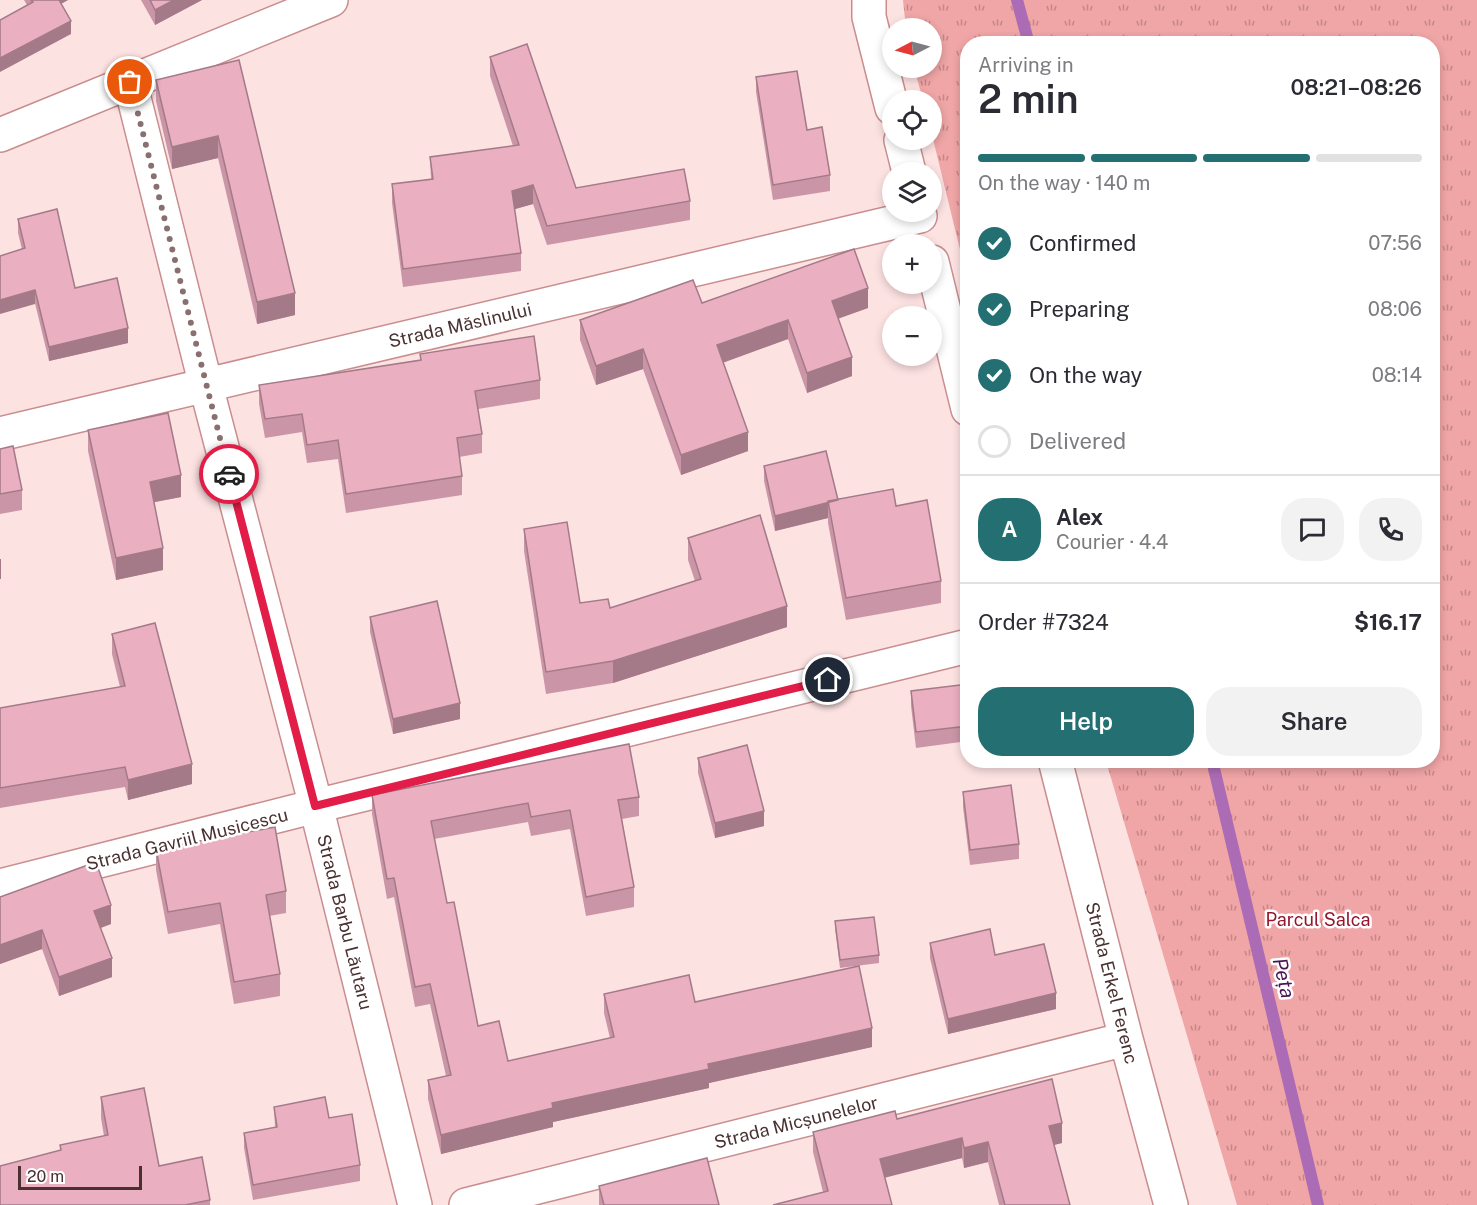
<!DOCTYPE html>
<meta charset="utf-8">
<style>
:root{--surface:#fff;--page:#f2f2f3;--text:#2b2b33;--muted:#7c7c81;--line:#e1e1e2;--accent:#236f71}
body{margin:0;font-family:"Public Sans",sans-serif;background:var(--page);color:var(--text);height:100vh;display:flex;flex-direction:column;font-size:22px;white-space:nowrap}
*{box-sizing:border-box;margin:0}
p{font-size:20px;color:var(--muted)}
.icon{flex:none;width:33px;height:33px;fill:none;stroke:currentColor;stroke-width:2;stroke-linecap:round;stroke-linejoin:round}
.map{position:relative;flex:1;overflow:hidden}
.sheet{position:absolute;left:960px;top:36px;width:480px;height:732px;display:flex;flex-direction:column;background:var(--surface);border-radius:24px;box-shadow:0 3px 9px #0003}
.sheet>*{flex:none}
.needle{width:39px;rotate:264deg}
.controls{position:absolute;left:882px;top:18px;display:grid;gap:12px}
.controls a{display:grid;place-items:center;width:60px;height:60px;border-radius:50%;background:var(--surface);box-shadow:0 3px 9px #0003;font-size:30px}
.scale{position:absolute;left:18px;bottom:15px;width:124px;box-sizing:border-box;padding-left:6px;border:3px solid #4a3131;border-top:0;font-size:16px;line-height:21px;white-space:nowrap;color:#4a3131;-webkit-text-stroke:4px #fff;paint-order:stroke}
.pin{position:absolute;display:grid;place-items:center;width:51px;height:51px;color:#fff;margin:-26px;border:3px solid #fff;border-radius:50%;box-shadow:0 2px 6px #0007}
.courier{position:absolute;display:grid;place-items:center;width:60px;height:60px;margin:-30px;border:4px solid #e11d48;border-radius:50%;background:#fff;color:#222;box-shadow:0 2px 8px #0007}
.head em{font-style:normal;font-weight:600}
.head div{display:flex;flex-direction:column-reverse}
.head{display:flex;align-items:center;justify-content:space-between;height:102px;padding:0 18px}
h1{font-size:39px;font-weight:600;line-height:45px}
.bar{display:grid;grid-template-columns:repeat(4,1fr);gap:9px 6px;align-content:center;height:72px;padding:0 18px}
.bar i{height:8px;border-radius:4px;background:var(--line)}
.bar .current{background:var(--accent)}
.bar p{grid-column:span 4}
.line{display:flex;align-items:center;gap:15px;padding:0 18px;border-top:2px solid var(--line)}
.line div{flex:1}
.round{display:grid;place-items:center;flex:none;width:63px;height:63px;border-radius:24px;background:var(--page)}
ol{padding:0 18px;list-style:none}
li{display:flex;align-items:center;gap:18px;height:66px}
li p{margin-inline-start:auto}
li .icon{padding:6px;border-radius:50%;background:var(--accent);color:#fff;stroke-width:4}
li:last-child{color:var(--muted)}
li i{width:33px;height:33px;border:3px solid var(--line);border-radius:50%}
.action{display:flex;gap:12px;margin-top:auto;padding:12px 18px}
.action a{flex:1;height:69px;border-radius:24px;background:var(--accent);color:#fff;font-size:24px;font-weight:600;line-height:69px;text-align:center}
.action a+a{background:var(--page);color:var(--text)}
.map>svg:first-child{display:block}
.grass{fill:url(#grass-tufts)}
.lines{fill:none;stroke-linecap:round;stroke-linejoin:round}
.stream{stroke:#ac6cb5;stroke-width:12}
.minor-casing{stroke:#c98d8e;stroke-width:36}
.minor{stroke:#fff;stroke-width:33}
.wall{fill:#ca96a7}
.shaded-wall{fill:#a47a88}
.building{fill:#ebafc2;stroke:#a47a88;stroke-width:1.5}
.done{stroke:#896f6f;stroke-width:6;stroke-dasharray:0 10.8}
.route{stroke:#e11d48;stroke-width:8}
.labels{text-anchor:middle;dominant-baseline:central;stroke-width:5;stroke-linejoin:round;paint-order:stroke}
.street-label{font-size:18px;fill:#4a3131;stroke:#fff}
.park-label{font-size:18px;fill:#94152d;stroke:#fff}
.water-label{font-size:20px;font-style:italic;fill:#481456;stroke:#fff}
</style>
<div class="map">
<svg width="1477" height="1205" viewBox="0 0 1477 1205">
<defs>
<pattern id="grass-tufts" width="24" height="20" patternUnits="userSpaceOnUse" patternTransform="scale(1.5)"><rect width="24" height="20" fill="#f0a5a6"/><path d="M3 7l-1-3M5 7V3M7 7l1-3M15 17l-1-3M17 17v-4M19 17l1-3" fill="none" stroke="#c48788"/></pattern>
</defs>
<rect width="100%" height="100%" fill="#fde2e2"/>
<path class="grass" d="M903,0H1477V1205H1237L1106,761L1432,760V44H968L967,278L932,135V100H923L914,68H932V28H906Z"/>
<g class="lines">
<path class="stream" d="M1017,0L1029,44
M1212,760L1318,1205"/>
<g class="minor-casing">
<path id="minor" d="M869,0V17L892,108
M130,82L206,386L316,806L415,1205
M0,135L331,0
M901,140L909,172
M932,262L968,409
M0,434L920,216
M1055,760L1126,1039L1171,1205
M0,886L316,806L968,646
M466,1205L1126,1039"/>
</g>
<use href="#minor" class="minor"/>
</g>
<path class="wall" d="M24,0H68L61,4L71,34L27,5Z
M141,0H202L155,25Z
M490,57L576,188L690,201V220L547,245L533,204L514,209L521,253V271L403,287L392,203V184L431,179L430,157L513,146L490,76Z
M239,60L295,315L257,324L218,158L172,169L156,101V80Z
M756,77L807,130L830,175V191L773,200L756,92Z
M18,219L75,288L128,343L49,361L18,233Z
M868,308L838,318L852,376L807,393L788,339L723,362L748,451L681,475L643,369L596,385L580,340V320Z
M420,354L540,380V399L478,409L482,434V453L459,457L462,476V495L346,513L338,459L307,463L302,432L265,438L259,404V385L420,360Z
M88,430L181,497L154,502L163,570L116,580L88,451Z
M0,449L22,490V510L0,514Z
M764,466L838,500L896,506L941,581V603L846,620L828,523V518L775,531L764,481Z
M524,529L580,603L610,608L695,581L688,560V538L787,627L613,683L546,694L524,551Z
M370,617L460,719L393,734L370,632Z
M112,634L192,784L128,800L125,787L0,808V708L120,687L112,654Z
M968,684V741L916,748L911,706V691Z
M698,758L764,826L715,838L698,773Z
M963,792L1019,844V859L970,865L963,807Z
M372,795L639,797V816L622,819L634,887V907L586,916L570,829L531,836L528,822L434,839L447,903L478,1026L508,1061L610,1038L604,1013V994L695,1002L872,1047L709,1083V1088L553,1122V1127L441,1154L428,1099V1080L446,1076L430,1004L415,1007L394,897L387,899L372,814Z
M156,849L286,891V913L269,916L280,974V996L234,1004L220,924L168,934L156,870Z
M0,897L111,924L101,928L112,977L59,996L42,949L0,964Z
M835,921L879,955V963L840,968L835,929Z
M930,943L995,955L1056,1009L948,1034L930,958Z
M101,1097L159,1166L210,1200V1205H0L60,1150V1145L104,1136L101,1118Z
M274,1107L329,1118L360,1165V1181L253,1200L244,1148V1133L275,1127Z
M897,1119L1062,1143L1054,1145L1070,1205H999L988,1162L964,1168L962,1158L823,1192L813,1152V1132Z
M599,1186L719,1205H599Z"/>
<path class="shaded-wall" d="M55,0H68L55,7Z
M174,0H202L155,25V10Z
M71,21V34L0,72V58Z
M218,136V158L172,169V147Z
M533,185V204L512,210V191Z
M868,288V308L832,321V301Z
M35,290V304L0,314V300Z
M295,293V315L257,324V302Z
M788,320V339L717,365V345Z
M128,328V343L49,361V347Z
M643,349V369L596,385V366Z
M852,357V376L807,393V373Z
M748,432V451L681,475V455Z
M181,475V497L150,503V482Z
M828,503V518L775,531V516Z
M163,548V570L116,580V558Z
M0,559H1V579H0Z
M787,606V627L613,683V661Z
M460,703V719L393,734V719Z
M192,764V784L128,800V780Z
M764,811V826L715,838V823Z
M111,905V924L94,930V911Z
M42,930V949L0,964V945Z
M112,958V977L59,996V977Z
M1056,993V1009L948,1034V1019Z
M872,1028V1047L709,1083V1088L553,1122V1127L441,1154V1135L552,1103L708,1064Z
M1062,1123V1143L1049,1146V1126Z
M962,1138V1158L880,1179V1159Z
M988,1142V1162L964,1168V1148Z"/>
<path class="building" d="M31,0H59L71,21L0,58V20L33,2Z
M150,0H174L155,10Z
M527,44L576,188L684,169L690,201L547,226L533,185L512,191L521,253L403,269L392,184L433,179L430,157L519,145L490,57Z
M239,60L295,293L257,302L218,136L172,147L156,80Z
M797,71L807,130L822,127L830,175L773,185L756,77Z
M57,209L75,288L117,278L128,328L49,347L35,290L0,300V256L25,248L18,219Z
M854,249L868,288L832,301L852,357L807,373L788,320L717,345L748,432L681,455L643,349L596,366L580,320L693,280L702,303Z
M534,336L540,380L475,391L482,434L457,438L462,476L346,494L338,440L307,445L302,414L265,419L259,385L421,360L420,354Z
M168,413L181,475L150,482L163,548L116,558L88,430Z
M13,446L22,490L0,494V449Z
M826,451L838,500L775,516L764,466Z
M893,489L896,506L927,500L941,581L846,598L828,501Z
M760,515L787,606L613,661L546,672L524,529L567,522L580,603L608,599L610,608L701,579L688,538Z
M437,601L460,703L393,719L370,617Z
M155,623L192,764L128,780L125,767L0,788V708L125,686L112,634Z
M968,684V726L916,732L911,691Z
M629,744L639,797L618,800L634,887L586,897L570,810L531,817L528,803L431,821L447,903L454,902L478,1026L499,1021L508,1061L614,1037L604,994L689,975L695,1002L859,966L872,1028L708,1064L709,1069L552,1103L553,1108L441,1135L428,1080L451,1075L430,984L415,987L394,878L387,879L372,795Z
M747,745L764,811L715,823L698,758Z
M1011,785L1019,844L970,850L963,792Z
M275,827L286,891L266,895L280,974L234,982L220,903L168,912L156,849Z
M96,862L111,905L94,911L112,958L59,977L42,930L0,945V897Z
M874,917L879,955L840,960L835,921Z
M990,929L995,955L1044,944L1056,993L948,1019L930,943Z
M1052,1079L1062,1123L1049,1126L1070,1205H1005L988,1142L964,1148L962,1138L880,1159L892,1205H773L828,1191L813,1132L895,1111L897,1119Z
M144,1088L159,1166L202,1157L210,1200L185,1205H0V1166L61,1150L60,1145L108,1135L101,1097Z
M325,1097L329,1118L352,1114L360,1165L253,1185L244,1133L277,1127L274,1107Z
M707,1158L719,1205H604L599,1186Z"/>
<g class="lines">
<path class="done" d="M130,82L229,474"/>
<path class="route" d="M229,474L315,806L828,680"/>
</g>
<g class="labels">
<g class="street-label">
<text transform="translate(460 325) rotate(-13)">Strada Măslinului</text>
<text transform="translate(187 839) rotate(-14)">Strada Gavriil Musicescu</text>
<text transform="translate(345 922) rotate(76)">Strada Barbu Lăutaru</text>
<text transform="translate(1112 983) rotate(76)">Strada Erkel Ferenc</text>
<text transform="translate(796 1122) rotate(-14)">Strada Micșunelelor</text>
</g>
<g class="park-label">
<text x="1318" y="919">Parcul Salca</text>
</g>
<g class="water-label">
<text transform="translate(1284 978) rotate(77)">Peța</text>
</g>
</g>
</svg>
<div class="controls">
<a><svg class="needle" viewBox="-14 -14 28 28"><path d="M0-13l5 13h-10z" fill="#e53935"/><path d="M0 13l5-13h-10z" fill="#7c7c81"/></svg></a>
<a><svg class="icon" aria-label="locate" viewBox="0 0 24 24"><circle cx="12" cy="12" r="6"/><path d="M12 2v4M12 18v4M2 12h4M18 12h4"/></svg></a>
<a><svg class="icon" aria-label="layers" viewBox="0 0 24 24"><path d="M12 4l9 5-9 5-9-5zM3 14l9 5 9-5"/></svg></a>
<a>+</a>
<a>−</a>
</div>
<div class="scale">20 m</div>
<div class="pin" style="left:130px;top:82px;background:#ea580c"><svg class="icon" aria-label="bag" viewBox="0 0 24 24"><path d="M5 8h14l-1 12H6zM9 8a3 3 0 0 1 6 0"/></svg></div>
<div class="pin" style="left:828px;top:680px;background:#1f2937"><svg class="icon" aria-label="home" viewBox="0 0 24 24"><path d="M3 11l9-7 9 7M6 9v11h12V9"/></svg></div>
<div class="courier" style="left:229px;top:474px"><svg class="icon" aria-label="car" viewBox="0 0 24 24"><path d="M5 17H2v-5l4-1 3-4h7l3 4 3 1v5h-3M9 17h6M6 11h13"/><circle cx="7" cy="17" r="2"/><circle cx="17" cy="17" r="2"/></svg></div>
<section class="sheet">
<div class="head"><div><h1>2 min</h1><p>Arriving in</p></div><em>08:21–08:26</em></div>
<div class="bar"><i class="current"></i><i class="current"></i><i class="current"></i><i></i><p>On the way · 140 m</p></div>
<ol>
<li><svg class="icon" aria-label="check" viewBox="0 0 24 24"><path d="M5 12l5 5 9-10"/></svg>Confirmed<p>07:56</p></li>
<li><svg class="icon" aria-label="check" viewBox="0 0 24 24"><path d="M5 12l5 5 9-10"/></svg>Preparing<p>08:06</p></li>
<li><svg class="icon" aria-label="check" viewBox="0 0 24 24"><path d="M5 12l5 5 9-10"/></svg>On the way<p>08:14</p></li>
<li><i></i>Delivered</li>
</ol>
<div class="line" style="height:108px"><b class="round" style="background:var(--accent);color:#fff">A</b><div><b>Alex</b><p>Courier · 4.4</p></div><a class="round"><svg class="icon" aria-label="chat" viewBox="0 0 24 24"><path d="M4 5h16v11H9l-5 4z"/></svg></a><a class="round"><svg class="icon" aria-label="phone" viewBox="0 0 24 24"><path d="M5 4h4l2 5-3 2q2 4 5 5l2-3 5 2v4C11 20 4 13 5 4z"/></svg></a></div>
<div class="line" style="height:78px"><div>Order #7324</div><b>$16.17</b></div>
<div class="action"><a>Help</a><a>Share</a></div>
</section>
</div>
